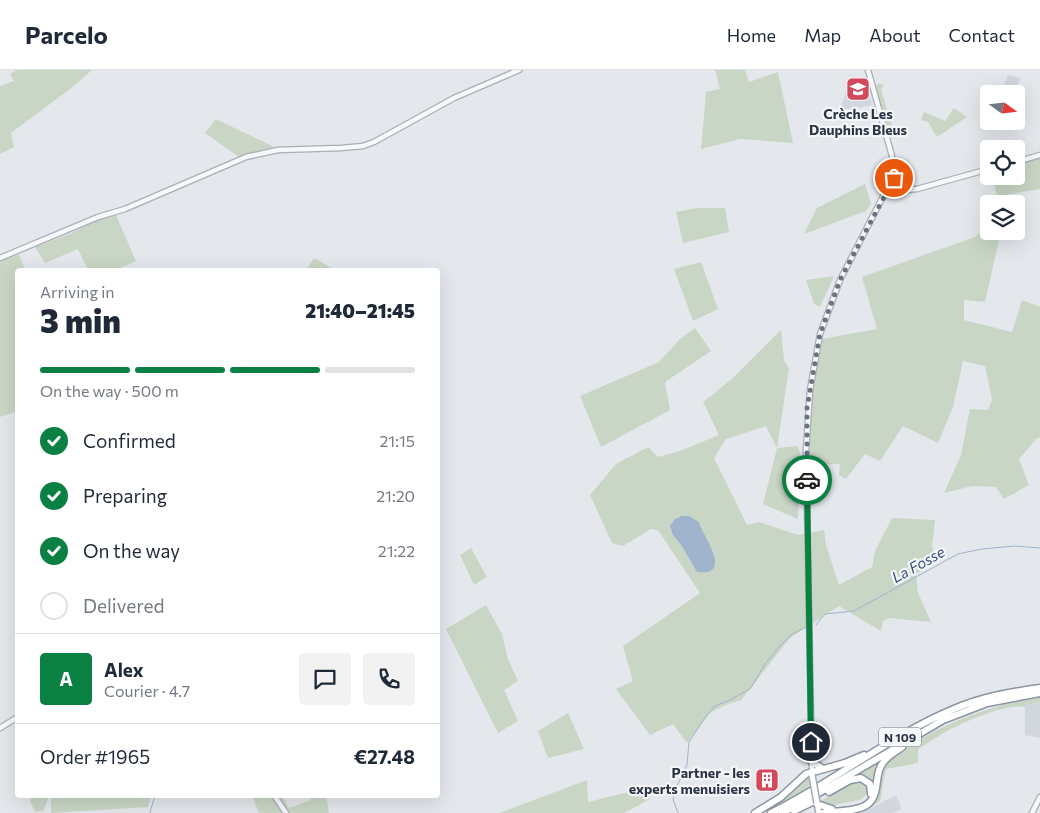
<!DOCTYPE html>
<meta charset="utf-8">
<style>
:root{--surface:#fff;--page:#f2f2f3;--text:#1f2937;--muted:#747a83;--line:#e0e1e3;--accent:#0b8043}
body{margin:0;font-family:Commissioner,sans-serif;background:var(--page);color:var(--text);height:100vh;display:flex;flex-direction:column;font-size:19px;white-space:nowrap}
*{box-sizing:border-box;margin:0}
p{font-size:16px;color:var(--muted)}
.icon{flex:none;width:28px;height:28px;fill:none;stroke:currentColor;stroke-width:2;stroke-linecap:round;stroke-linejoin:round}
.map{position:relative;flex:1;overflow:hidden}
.sheet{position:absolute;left:15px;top:198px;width:425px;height:530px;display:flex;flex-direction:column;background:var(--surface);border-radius:5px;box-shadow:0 5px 20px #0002}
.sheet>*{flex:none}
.needle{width:32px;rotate:105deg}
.fabs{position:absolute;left:980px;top:15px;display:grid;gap:10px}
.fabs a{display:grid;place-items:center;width:45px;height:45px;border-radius:5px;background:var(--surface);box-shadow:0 5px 20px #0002;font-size:25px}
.pin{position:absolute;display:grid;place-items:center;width:42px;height:42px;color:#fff;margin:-21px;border:2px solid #fff;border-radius:50%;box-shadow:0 1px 5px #0007}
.courier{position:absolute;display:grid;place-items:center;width:50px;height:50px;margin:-25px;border:4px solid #0b8043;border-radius:50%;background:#fff;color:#222;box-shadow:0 1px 6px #0007}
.overview em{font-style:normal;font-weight:800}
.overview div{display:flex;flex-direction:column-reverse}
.overview{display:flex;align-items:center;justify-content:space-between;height:85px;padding:0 25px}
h1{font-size:32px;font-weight:800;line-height:38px}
.bar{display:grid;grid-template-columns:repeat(4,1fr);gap:8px 5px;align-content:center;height:60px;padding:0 25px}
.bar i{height:6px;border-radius:4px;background:var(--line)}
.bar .active{background:var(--accent)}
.bar p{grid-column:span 4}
.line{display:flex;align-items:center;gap:12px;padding:0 25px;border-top:1px solid var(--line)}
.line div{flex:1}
.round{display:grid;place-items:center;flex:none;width:52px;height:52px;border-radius:5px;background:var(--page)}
ol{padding:0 25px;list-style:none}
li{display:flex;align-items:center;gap:15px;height:55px}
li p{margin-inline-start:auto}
li .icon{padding:5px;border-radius:50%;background:var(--accent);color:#fff;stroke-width:4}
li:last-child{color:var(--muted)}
li i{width:28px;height:28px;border:2px solid var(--line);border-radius:50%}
header{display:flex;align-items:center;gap:30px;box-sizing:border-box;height:70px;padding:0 25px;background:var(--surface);border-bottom:1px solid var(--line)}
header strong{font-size:24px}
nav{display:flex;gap:28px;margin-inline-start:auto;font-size:18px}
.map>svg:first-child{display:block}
.built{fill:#d2d6de}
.green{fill:#c9d6c5}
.water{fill:#9fb4cc}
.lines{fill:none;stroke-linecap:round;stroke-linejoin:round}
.stream{stroke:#9fb4cc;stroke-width:1}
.minor-casing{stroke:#a9aeb7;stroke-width:7}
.major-casing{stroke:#a3abb8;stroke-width:8}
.highway-casing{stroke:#8b94a3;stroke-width:9}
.minor{stroke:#f7f8fa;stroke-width:4.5}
.major{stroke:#fff;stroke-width:5}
.highway{stroke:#fff;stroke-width:6}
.major-bridge-casing{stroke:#a3abb8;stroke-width:8;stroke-linecap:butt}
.major-bridge{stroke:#fff;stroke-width:5}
.done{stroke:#6c737f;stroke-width:5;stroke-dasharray:0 9}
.route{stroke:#0b8043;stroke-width:6}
.labels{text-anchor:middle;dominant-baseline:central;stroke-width:4.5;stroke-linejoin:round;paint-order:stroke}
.shield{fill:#f4f6f9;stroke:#676e7b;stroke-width:1}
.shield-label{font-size:12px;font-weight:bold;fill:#2b3445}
.poi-label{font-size:14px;font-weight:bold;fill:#2b3445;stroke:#f4f6f9}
.water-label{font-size:15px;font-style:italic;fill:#34527a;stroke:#f4f6f9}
</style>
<header>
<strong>Parcelo</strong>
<nav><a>Home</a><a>Map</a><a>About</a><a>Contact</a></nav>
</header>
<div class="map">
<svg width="1040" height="743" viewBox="0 0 1040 743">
<rect width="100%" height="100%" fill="#e4e7ec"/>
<path class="built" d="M1008,5L1020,8L1015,24H999Z
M861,8L867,14L872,35L854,39H840L849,14L852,11L858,13Z
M1040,632V668L1025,665V635Z
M896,725L902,739L892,743H862Z"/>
<path class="green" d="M17,0H92L70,19L11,63L14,77L0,84V16L14,11L10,4Z
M715,0H745L749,12L778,2L793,73L740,69L701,79L706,22L720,19Z
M878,14H884L881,20L892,55H886L875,17Z
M954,38L967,47L937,67L928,52L921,50L924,42L945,51Z
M216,49L274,77L239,87L205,63Z
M1040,88V119L1004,125L998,129L992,106H1016V95Z
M865,114L871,134L866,141L804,164L817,138Z
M697,138H725L729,162L683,173L676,142Z
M116,145L136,191L116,200H88L78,179L45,193L35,177L70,164L98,149Z
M988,155L989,161H1001L985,232L964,230V250L1012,262L1022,230L1040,237V367L1036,369L1019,389L1029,415L1004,429L996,417L972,416L944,423L961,385L970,339L988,340L992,330L985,296L963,291L953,337L938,373L903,356L880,391L865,384L846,409L839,405L840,394L810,395V354L811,332L822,269L877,259L862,207L975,167Z
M19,185L25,200H18L17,341L0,347V192L6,188Z
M314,188L335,200H306Z
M701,192L718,239L693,251L674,199Z
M834,206L820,237L814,234L806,210Z
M695,258L711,281L665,312L670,340L601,377L580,326L659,292L680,269Z
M781,260L784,291L789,298L777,378L798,376L800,383L798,449L763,434L777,378L766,356L726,369L714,388L747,455L759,452L798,465L824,460L826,475L839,515L872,497L875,481L892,448L935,450L932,476L936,492L916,504L918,523L931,552L889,548L883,551L881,561L839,536L790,568L741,630L728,634L711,642L687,673L673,654L650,665L616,619L633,611L623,576L700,523L658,460L651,459L623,476L612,473L590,425L616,394L648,377L658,387L680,381L719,365L703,332L733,308Z
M471,478L487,507L474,515L460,485Z
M486,535L502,564L508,589L518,611L504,620L518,651L498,663L446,559Z
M1040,627V632L1026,635L1025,637C1008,633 971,649 955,657C942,663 930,672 918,679V693L886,699L880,731C865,743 857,743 839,743L866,737C872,723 877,705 887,692C894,683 905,677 915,672C954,649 995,634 1040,627Z
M568,643L584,679L548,688L538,661Z
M883,688L873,720L872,714L851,707Z
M809,707L810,718L763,743H758L779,730Z
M587,710L588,732L645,718L650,729L624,743H499Z
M856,711L861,712L867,716C868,722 866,727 860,730L828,736L822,733V730Z
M33,725H46L48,730L43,741L35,742L30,731Z
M51,725H151L148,737L51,743Z
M252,725H282L289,738L311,730L309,725H326L329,743H259Z"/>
<path class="water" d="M682,446H689L699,452C702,465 735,507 697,502L682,476L673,465L670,456L675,449Z"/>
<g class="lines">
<path class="stream" d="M816,555L825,544L854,541L958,484L982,479L1014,476L1040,478
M150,743L155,725
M678,743L673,729L675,720L687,695L689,672L706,646L715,636L730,630L751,618L765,594L780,576L792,564L806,557"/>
<g class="minor-casing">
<path id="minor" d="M1016,92L1040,85
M892,109L899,108L908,119
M885,125L893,121L917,119L989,99
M0,188L98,147L125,139L246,87L278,80L341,78L363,76L374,72L454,28L519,0
M0,658L18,647
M812,702L806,380L810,320L820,264L840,210L892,109V86L868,0
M274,725L286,743
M1032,743L1040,727"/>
</g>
<g class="major-casing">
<path id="major" d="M817,733L819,743"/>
</g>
<g class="highway-casing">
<path id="highway" d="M811,691L823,699
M829,722L850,710L861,708L870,714L871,724
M817,734L832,739
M794,741L814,731
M755,743L781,727L806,704L845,693L864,685
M771,743C834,712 889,666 954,639C982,627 1011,622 1040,618
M782,743L812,727L943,650L987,633L1040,623
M823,743C836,741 857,742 868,734C879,725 875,709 880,698C884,688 894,683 902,677"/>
</g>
<use href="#minor" class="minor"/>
<use href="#major" class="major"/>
<use href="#highway" class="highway"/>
<g class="major-bridge-casing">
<path id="major-bridge" d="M812,705L817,733"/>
</g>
<use href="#major-bridge" class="major-bridge"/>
</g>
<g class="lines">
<path class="done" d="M807,410V338L820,264L840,210L885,125L890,112L894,108"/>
<path class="route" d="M807,410L811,672"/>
</g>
<defs>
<g id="school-square" transform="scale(1.25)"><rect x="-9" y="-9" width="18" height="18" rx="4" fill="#d1495b" stroke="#f4f6f9"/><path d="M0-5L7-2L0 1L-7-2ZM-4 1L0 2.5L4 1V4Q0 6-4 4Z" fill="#fff"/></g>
<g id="building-square" transform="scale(1.25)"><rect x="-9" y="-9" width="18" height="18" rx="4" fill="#d1495b" stroke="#f4f6f9"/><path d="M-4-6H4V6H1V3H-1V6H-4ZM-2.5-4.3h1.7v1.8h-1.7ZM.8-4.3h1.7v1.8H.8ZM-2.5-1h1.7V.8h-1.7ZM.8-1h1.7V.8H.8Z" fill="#fff"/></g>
</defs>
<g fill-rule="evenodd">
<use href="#school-square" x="858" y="19"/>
<use href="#building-square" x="767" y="710"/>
</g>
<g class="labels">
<rect class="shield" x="879" y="657.5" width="42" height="19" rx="4"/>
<g class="shield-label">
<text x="900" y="667">N 109</text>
</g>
<g class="poi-label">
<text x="858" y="43">Crèche Les<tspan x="858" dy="16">Dauphins Bleus</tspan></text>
<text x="750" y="702" text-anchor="end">Partner - les<tspan x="750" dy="16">experts menuisiers</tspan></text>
</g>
<g class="water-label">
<text transform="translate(918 494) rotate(-29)">La Fosse</text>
</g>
</g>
</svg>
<div class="fabs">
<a><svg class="needle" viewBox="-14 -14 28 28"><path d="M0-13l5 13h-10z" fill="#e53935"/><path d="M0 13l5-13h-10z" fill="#747a83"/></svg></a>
<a><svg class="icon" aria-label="locate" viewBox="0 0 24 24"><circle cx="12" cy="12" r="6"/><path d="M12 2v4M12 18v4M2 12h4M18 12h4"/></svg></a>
<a><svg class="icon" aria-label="layers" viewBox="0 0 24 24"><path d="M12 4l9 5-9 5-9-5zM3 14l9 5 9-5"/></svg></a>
</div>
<div class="pin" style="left:894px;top:108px;background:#ea580c"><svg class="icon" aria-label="bag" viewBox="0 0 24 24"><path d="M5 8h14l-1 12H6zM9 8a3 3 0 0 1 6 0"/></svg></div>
<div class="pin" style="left:811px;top:672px;background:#1f2937"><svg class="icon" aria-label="home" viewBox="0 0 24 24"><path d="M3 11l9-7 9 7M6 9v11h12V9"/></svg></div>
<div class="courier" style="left:807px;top:410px"><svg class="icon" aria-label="car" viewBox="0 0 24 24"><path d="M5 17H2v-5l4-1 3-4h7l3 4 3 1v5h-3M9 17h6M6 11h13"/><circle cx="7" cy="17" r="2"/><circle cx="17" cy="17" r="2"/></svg></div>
<section class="sheet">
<div class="overview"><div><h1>3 min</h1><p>Arriving in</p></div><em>21:40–21:45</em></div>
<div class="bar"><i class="active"></i><i class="active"></i><i class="active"></i><i></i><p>On the way · 500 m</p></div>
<ol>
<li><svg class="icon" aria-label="check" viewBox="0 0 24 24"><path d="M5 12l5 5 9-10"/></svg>Confirmed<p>21:15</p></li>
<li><svg class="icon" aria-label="check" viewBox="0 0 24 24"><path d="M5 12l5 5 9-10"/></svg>Preparing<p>21:20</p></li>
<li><svg class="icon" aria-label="check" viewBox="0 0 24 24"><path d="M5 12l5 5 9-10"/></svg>On the way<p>21:22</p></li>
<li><i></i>Delivered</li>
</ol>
<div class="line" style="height:90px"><b class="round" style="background:var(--accent);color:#fff">A</b><div><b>Alex</b><p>Courier · 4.7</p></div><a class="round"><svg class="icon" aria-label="chat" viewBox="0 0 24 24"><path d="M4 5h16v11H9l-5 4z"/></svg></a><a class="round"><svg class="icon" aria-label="phone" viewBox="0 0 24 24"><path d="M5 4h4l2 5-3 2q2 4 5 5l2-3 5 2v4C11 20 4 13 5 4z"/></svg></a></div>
<div class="line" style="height:65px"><div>Order #1965</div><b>€27.48</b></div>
</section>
</div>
